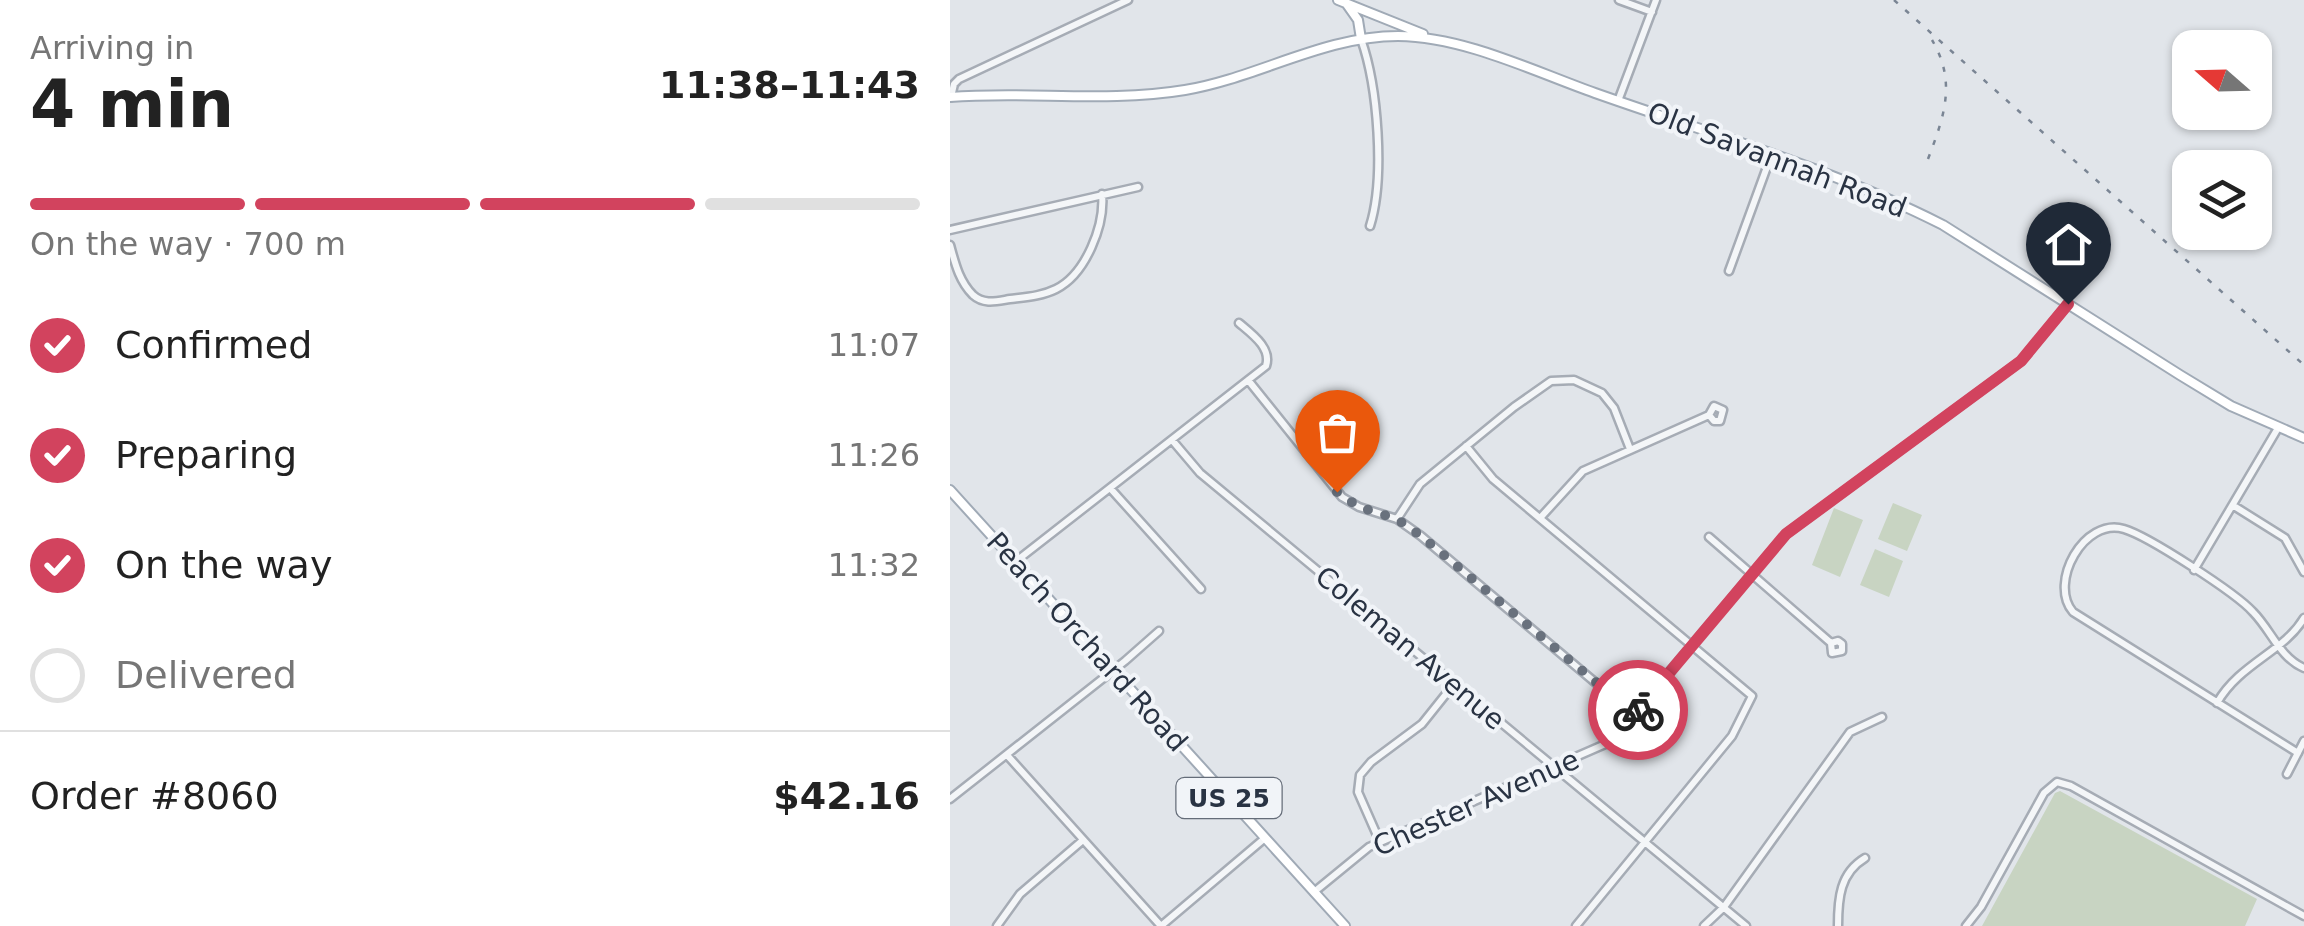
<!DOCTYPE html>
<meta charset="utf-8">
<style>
:root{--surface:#fff;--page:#f6f6f6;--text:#222;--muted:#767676;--line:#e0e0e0;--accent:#d2435e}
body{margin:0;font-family:"DejaVu Sans",sans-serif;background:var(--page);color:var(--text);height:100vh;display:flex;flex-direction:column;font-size:38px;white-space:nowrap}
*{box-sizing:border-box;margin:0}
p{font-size:32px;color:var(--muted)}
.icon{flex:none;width:55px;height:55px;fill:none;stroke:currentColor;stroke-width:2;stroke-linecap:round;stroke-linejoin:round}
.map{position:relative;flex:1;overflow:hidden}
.details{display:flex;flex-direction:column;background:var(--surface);width:950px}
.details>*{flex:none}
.needle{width:65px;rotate:290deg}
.tools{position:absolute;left:1222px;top:30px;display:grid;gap:20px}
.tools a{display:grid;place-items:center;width:100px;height:100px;border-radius:20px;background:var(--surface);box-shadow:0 2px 8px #0004;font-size:50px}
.pin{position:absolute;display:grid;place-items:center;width:85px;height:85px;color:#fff;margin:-102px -42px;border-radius:50% 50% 50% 0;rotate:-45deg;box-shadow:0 0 10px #0007}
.pin .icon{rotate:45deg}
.courier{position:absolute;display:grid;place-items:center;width:100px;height:100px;margin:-50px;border:8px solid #d2435e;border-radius:50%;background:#fff;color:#222;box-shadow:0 2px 12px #0007}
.headline em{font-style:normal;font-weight:700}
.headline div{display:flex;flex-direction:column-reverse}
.headline{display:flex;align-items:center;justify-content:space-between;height:170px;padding:0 30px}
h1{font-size:65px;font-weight:700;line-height:75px}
.bar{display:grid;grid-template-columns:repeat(4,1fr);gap:15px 10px;align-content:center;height:120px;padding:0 30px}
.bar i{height:12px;border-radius:8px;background:var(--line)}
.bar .active{background:var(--accent)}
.bar p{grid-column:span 4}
.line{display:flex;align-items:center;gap:25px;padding:0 30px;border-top:2px solid var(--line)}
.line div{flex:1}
ol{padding:0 30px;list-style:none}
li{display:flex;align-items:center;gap:30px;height:110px}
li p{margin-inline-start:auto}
li .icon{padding:10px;border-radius:50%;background:var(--accent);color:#fff;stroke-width:4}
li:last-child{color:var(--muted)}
li i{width:55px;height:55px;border:5px solid var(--line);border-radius:50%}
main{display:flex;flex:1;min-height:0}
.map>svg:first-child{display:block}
.green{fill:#c8d4c2}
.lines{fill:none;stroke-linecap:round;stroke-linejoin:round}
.minor-casing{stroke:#a6acb5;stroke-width:11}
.major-casing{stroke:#a0aab6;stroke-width:12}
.minor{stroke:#f4f6f8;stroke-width:6}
.major{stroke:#fff;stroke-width:8}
.rail{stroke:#7a8594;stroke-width:2.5;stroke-dasharray:5 10;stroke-linecap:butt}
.done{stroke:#69717d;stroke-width:10;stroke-dasharray:0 18}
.route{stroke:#d2435e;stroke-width:12}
.labels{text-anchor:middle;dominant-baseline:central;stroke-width:8;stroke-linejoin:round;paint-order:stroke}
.shield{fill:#f1f4f8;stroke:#656d79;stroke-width:2.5}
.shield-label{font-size:25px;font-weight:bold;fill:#293343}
.street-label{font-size:28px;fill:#293343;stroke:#f1f4f8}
</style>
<main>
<section class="details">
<div class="headline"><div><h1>4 min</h1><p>Arriving in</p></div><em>11:38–11:43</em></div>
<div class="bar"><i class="active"></i><i class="active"></i><i class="active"></i><i></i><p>On the way · 700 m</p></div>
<ol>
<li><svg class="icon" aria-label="check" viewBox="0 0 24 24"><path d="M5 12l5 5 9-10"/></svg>Confirmed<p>11:07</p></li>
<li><svg class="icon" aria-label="check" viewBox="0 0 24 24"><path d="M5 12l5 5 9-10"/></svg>Preparing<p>11:26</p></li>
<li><svg class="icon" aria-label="check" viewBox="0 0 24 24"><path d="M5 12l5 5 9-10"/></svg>On the way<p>11:32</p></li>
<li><i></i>Delivered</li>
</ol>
<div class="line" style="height:130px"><div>Order #8060</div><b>$42.16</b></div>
</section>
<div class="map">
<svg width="1354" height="926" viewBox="0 0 1354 926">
<rect width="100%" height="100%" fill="#e1e5ea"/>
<path class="green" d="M943,503L972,515L957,551L928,539Z
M884,508L913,520L890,577L862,565Z
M925,549L953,561L939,597L910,585Z
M1110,791L1307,899L1295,926H1032L1105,793Z"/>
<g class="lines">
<g class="minor-casing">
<path id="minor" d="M669,0L702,12
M411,39C428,87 435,178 420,226
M1,97L4,84L9,79L178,0
M668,101L706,0
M0,230L188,187
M0,245C5,263 9,281 23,295C34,305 47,301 60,299C76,297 92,296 106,289C136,274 155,225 152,194
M779,271L821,156
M298,380L392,497L409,507L447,519L471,536L684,715
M222,440L250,473L796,926
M516,446L543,479L802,696L782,736L626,926
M160,488L251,589
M1284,506L1335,538L1354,572
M591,517L633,471L759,415L764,406L773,410L770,421H764L759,415
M447,519L470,484L564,407L601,381L624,380L652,393L664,408L680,449
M759,537L881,643L882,653L892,651V644L888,641L881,643
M65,562L316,366C322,348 302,334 289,323
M1244,570L1328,428
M1267,703C1290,663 1334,652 1354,618
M1348,753L1123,612C1098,583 1134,517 1174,529C1198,536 1286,593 1303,612C1321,630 1330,658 1354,668
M57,755L211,926L315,838
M1337,774L1354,741
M0,799L175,661L209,631
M430,842L408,792L410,775L421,762L472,724L504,684
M364,892L419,847L660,742L836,534L1071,361L1118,304
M47,926L70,894L133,840
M754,926L774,907L900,732L932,717
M888,926C888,898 890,873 915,858
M1016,926L1031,907L1094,793L1107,782L1121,786L1354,916"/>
</g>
<g class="major-casing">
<path id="major" d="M388,0L473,34
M396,3L408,20L411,39
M0,97C79,91 157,103 235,90C307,78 374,36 448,36C515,37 583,71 645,93C761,134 883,169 993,225L1230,375L1281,406L1354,438
M0,490L395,926"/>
</g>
<use href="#minor" class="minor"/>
<use href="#major" class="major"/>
<path class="rail" d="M944,0L1354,365
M978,159C994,117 1007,82 982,40"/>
</g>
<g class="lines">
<path class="done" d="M387,492L409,507L447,519L471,536L684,714L688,710"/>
<path class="route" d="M688,710L836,534L1071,361L1118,304"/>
</g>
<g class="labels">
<rect class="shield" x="226.5" y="778" width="105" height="40" rx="8"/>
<g class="shield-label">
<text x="279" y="798">US 25</text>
</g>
<g class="street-label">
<text transform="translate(827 160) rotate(21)">Old Savannah Road</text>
<text transform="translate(137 642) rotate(48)">Peach Orchard Road</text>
<text transform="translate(460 648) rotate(40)">Coleman Avenue</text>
<text transform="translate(526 803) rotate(-24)">Chester Avenue</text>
</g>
</g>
</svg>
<div class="tools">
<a><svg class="needle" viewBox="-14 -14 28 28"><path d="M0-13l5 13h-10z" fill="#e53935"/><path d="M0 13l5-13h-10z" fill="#767676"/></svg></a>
<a><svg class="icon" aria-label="layers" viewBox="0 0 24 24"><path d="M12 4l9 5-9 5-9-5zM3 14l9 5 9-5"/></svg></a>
</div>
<div class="pin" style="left:387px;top:492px;background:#ea580c"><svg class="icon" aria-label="bag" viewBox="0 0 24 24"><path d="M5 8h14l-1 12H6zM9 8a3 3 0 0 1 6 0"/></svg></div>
<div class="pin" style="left:1118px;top:304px;background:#1f2937"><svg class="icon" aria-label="home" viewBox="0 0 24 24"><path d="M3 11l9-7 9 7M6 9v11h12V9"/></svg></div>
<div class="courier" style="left:688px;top:710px"><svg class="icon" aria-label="bike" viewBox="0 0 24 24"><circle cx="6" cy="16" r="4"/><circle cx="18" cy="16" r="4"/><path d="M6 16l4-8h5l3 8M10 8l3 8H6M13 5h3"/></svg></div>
</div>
</main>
